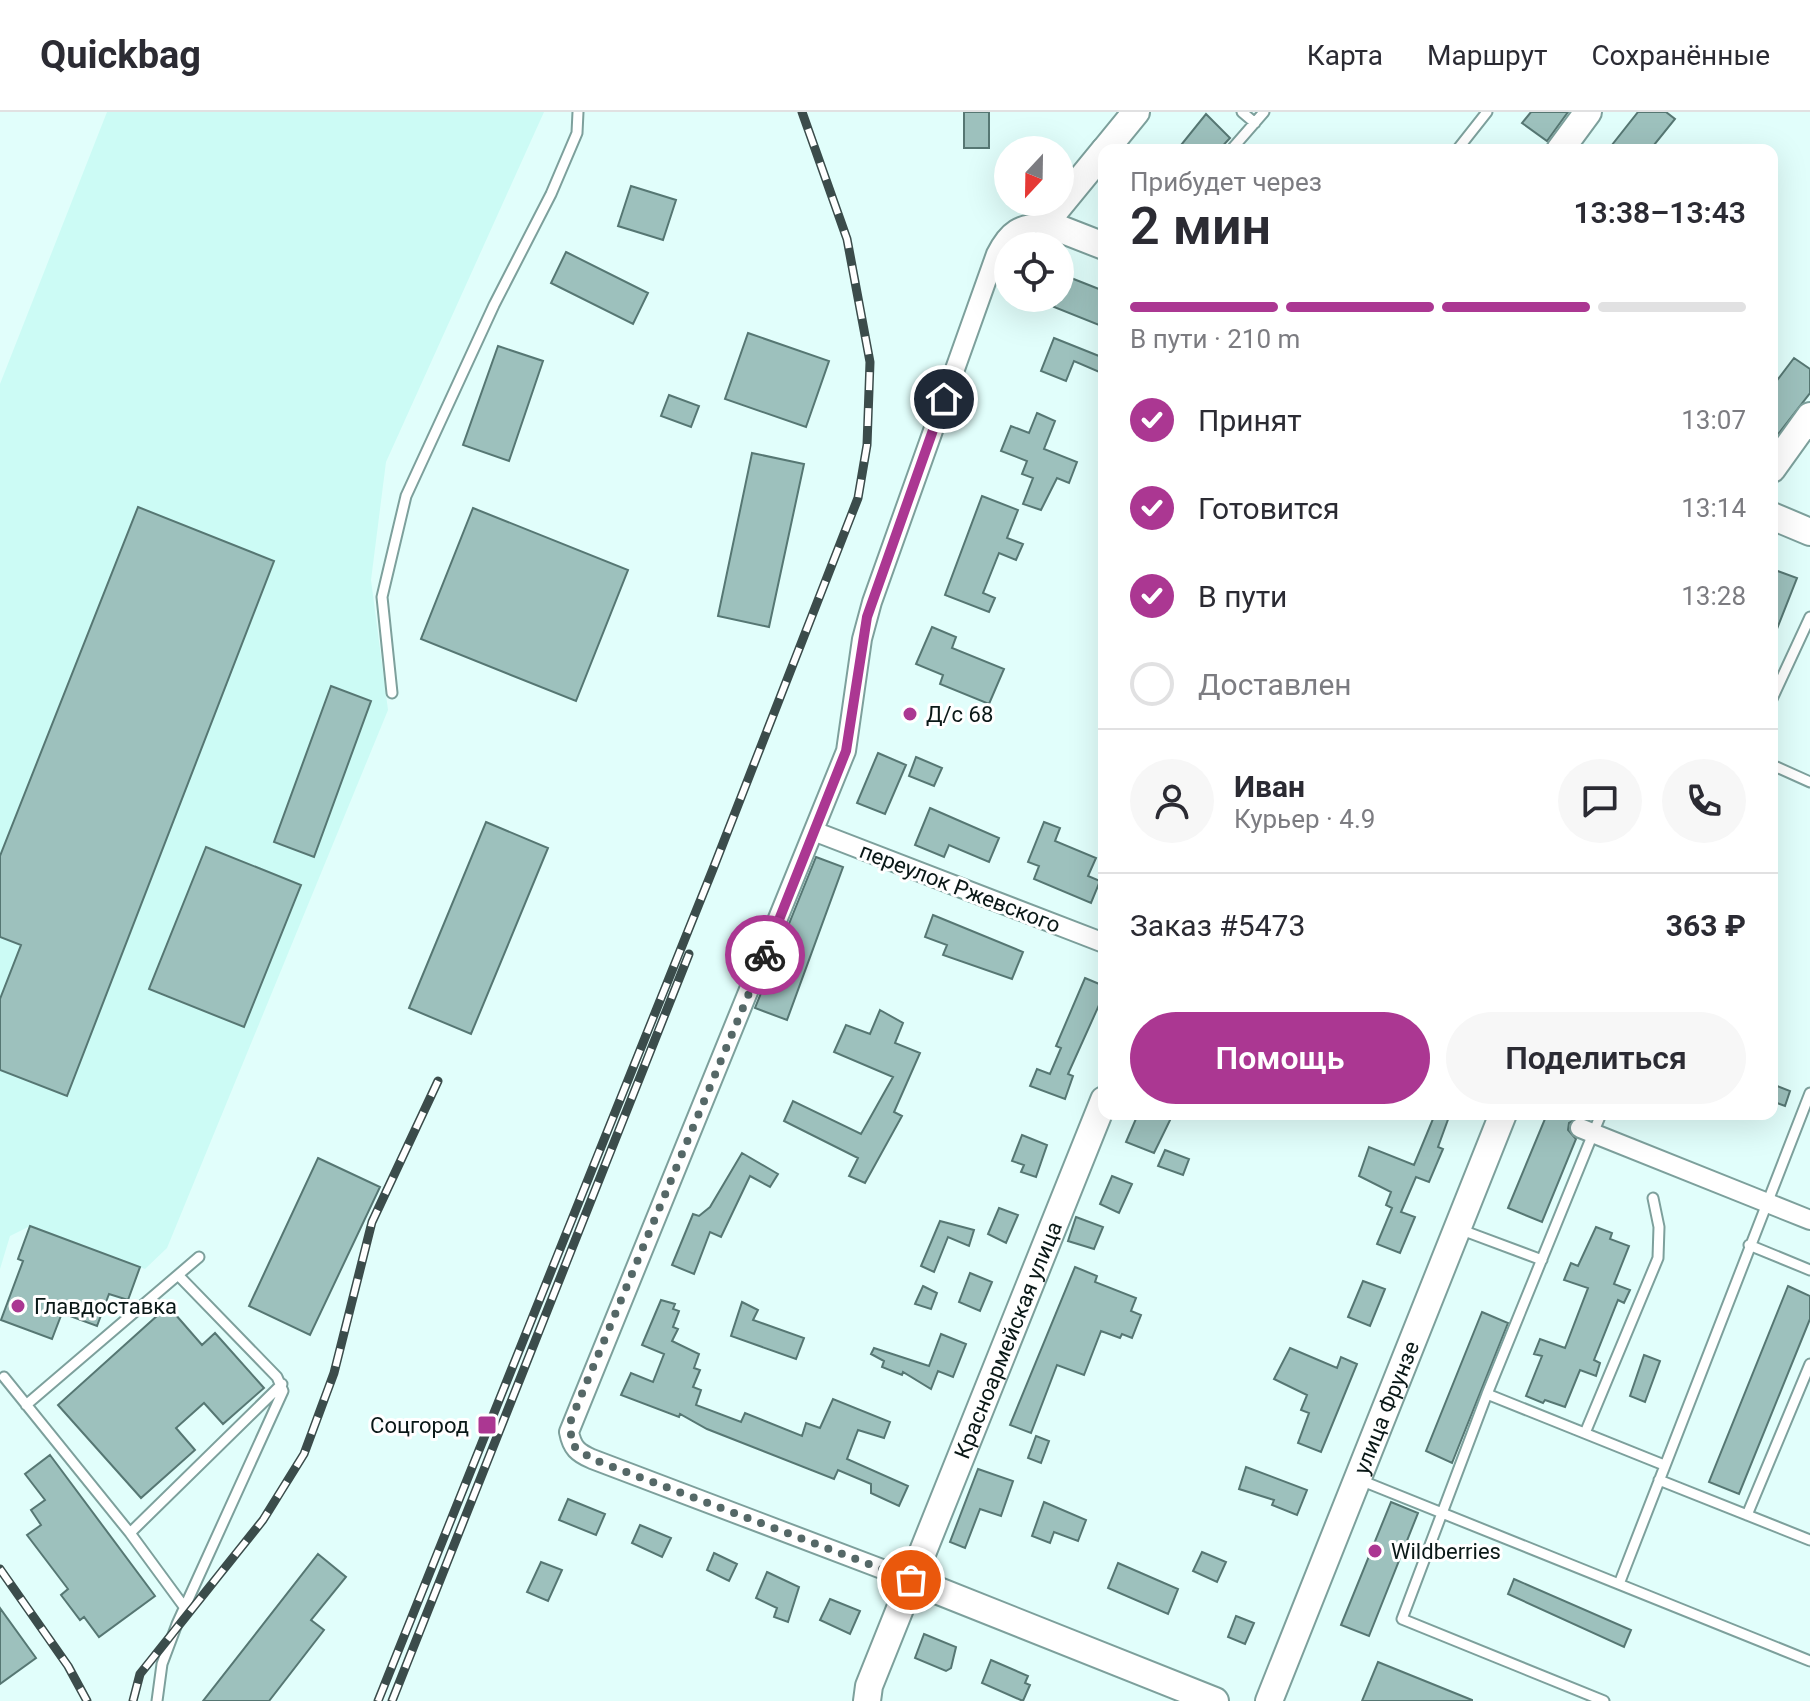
<!DOCTYPE html>
<html lang="ru">
<meta charset="utf-8">
<style>
:root{--surface:#fff;--page:#f7f7f7;--text:#2b2b33;--muted:#7c7c81;--line:#e1e1e2;--accent:#ab3792}
body{margin:0;font-family:Roboto,sans-serif;background:var(--page);color:var(--text);height:100vh;display:flex;flex-direction:column;font-size:30px;white-space:nowrap}
*{box-sizing:border-box;margin:0}
p{font-size:26px;color:var(--muted)}
.icon{flex:none;width:44px;height:44px;fill:none;stroke:currentColor;stroke-width:2;stroke-linecap:round;stroke-linejoin:round}
.map{position:relative;flex:1;overflow:hidden}
.details{position:absolute;left:1098px;top:32px;width:680px;height:976px;display:flex;flex-direction:column;background:var(--surface);border-radius:16px;box-shadow:0 8px 32px #0002}
.details>*{flex:none}
.needle{width:52px;rotate:202deg}
.fabs{position:absolute;left:994px;top:24px;display:grid;gap:16px}
.fabs a{display:grid;place-items:center;width:80px;height:80px;border-radius:50%;background:var(--surface);box-shadow:0 8px 32px #0002;font-size:40px}
.pin{position:absolute;display:grid;place-items:center;width:68px;height:68px;color:#fff;margin:-34px;border:4px solid #fff;border-radius:50%;box-shadow:0 2px 8px #0007}
.courier{position:absolute;display:grid;place-items:center;width:80px;height:80px;margin:-40px;border:6px solid #ab3792;border-radius:50%;background:#fff;color:#222;box-shadow:0 2px 10px #0007}
.head em{font-style:normal;font-weight:600}
.head div{display:flex;flex-direction:column-reverse}
.head{display:flex;align-items:center;justify-content:space-between;height:136px;padding:0 32px}
h1{font-size:52px;font-weight:600;line-height:60px}
.bar{display:grid;grid-template-columns:repeat(4,1fr);gap:12px 8px;align-content:center;height:96px;padding:0 32px}
.bar i{height:10px;border-radius:6px;background:var(--line)}
.bar .selected{background:var(--accent)}
.bar p{grid-column:span 4}
.line{display:flex;align-items:center;gap:20px;padding:0 32px;border-top:2px solid var(--line)}
.line div{flex:1}
.round{display:grid;place-items:center;flex:none;width:84px;height:84px;border-radius:42px;background:var(--page)}
ol{padding:0 32px;list-style:none}
li{display:flex;align-items:center;gap:24px;height:88px}
li p{margin-inline-start:auto}
li .icon{padding:8px;border-radius:50%;background:var(--accent);color:#fff;stroke-width:4}
li:last-child{color:var(--muted)}
li i{width:44px;height:44px;border:4px solid var(--line);border-radius:50%}
.cta{display:flex;gap:16px;margin-top:auto;padding:16px 32px}
.cta a{flex:1;height:92px;border-radius:48px;background:var(--accent);color:#fff;font-size:32px;font-weight:600;line-height:92px;text-align:center}
.cta a+a{background:var(--page);color:var(--text)}
header{display:flex;align-items:center;gap:48px;box-sizing:border-box;height:112px;padding:0 40px;background:var(--surface);border-bottom:2px solid var(--line)}
header strong{font-size:38px}
nav{display:flex;gap:44px;margin-inline-start:auto;font-size:28px}
.map>svg:first-child{display:block}
.built{fill:#ccfbf5}
.building{fill:#9dc1bd;stroke:#567773;stroke-width:2}
.lines{fill:none;stroke-linecap:round;stroke-linejoin:round}
.lane-casing{stroke:#7da09c;stroke-width:13}
.street-casing{stroke:#7da09c;stroke-width:22}
.secondary-casing{stroke:#7da09c;stroke-width:30}
.lane{stroke:#fff;stroke-width:9}
.street{stroke:#fff;stroke-width:18}
.secondary{stroke:#fff;stroke-width:26}
.rail-casing{stroke:#3b4c4b;stroke-width:9}
.rail{stroke:#fff;stroke-width:6;stroke-dasharray:18;stroke-linecap:butt}
.done{stroke:#556867;stroke-width:8;stroke-dasharray:0 14.4}
.route{stroke:#ab3792;stroke-width:10}
.poi-dot{fill:#ab3792;stroke:#fff;stroke-width:3}
.labels{text-anchor:middle;dominant-baseline:central;stroke-width:6;stroke-linejoin:round;paint-order:stroke}
.poi-label{font-size:22px;fill:#0a1817;stroke:#fff;text-anchor:start}
.street-label{font-size:22px;fill:#0a1817;stroke:#fff}
</style>
<header>
<strong>Quickbag</strong>
<nav><a>Карта</a><a>Маршрут</a><a>Сохранённые</a></nav>
</header>
<div class="map">
<svg width="1810" height="1589" viewBox="0 0 1810 1589">
<rect width="100%" height="100%" fill="#e1fefb"/>
<path class="built" d="M107,0H544L386,350L371,468L388,598L167,1136L145,1157L30,1114L10,1124L0,1157V272Z"/>
<path class="building" d="M964,0H989V36H964Z
M1531,0H1568L1547,29L1522,11Z
M1638,0H1666L1675,7L1650,38H1608Z
M1206,2L1230,26L1219,38H1177Z
M631,74L676,88L663,128L618,114Z
M566,140L648,181L633,212L551,171Z
M1066,164L1104,179V201L1099,213L1054,195Z
M748,221L829,249L806,315L725,287Z
M1054,226L1104,246V262L1074,249L1066,269L1041,259Z
M498,234L543,249L509,349L463,333Z
M1794,246L1810,257V281L1772,330V275Z
M669,283L699,294L691,315L661,304Z
M1037,301L1055,309L1044,337L1077,350L1069,371L1057,366L1041,398L1023,392L1033,366L1022,362L1027,349L1001,339L1011,314L1029,321Z
M752,341L804,352L769,515L718,504Z
M982,384L1018,398L1007,426L1023,432L1016,448L999,441L983,481L995,486L989,500L945,483Z
M138,395L274,449L67,984L0,958V887L21,833L0,825V744Z
M473,396L628,458L576,589L421,527Z
M1772,457L1797,466L1773,527H1772Z
M932,515L956,525L952,536L1004,557L989,592L940,572L943,563L916,552Z
M331,574L371,589L314,745L274,730Z
M878,641L906,653L885,702L857,691Z
M916,645L942,656L934,674L909,664Z
M930,696L999,726L989,750L949,733L944,745L915,733Z
M486,710L548,736L471,922L409,896Z
M1044,710L1060,716L1055,729L1096,746L1088,764L1100,769L1091,791L1034,767L1039,754L1028,750Z
M206,735L301,773L244,915L149,877Z
M816,745L843,755L787,908L755,896Z
M933,803L1023,840L1012,867L943,843L947,833L925,825Z
M1085,866L1104,874V882L1068,962L1073,964L1065,987L1030,974L1037,957L1050,962L1061,936L1056,934Z
M880,898L903,911L895,931L920,941L894,1000L902,1004L865,1071L849,1064L858,1046L784,1009L793,989L861,1022L893,965L834,940L846,913L870,922Z
M1772,972L1790,979L1785,994L1772,989Z
M1138,1002H1173L1154,1041L1126,1030Z
M1435,1002H1450L1438,1035L1443,1037L1429,1070L1416,1065L1401,1100L1415,1105L1400,1141L1377,1132L1392,1096L1386,1093L1391,1080L1359,1064L1369,1035L1414,1053Z
M1547,1002H1586L1569,1011L1568,1018L1576,1027L1542,1110L1508,1096Z
M1022,1023L1047,1033L1036,1065L1021,1060L1024,1053L1012,1049Z
M1165,1038L1189,1047L1183,1063L1158,1054Z
M742,1041L778,1062L770,1075L750,1064L721,1125L710,1120L694,1162L672,1153L693,1102L699,1104L710,1095Z
M318,1046L380,1075L310,1223L249,1194Z
M1112,1064L1132,1072L1119,1101L1100,1092Z
M999,1096L1018,1103L1006,1131L988,1122Z
M1076,1105L1103,1115L1094,1137L1068,1129Z
M940,1109L974,1118L969,1134L948,1125L934,1160L921,1154Z
M30,1114L140,1155L128,1188L109,1182L97,1214L62,1201L52,1227L1,1208L23,1149L18,1147Z
M1596,1115L1612,1121L1610,1127L1629,1134L1614,1172L1630,1178L1624,1191L1618,1188L1594,1248L1600,1251L1596,1264L1580,1258L1565,1295L1545,1288L1543,1291L1526,1284L1542,1244L1534,1242L1540,1227L1565,1236L1588,1176L1564,1168L1571,1151L1578,1154Z
M1075,1155L1097,1164L1095,1170L1136,1186L1131,1199L1141,1203L1132,1226L1122,1222L1120,1226L1101,1219L1084,1263L1057,1253L1031,1321L1010,1313Z
M970,1161L992,1170L980,1199L959,1190Z
M1363,1169L1385,1177L1370,1214L1348,1205Z
M923,1174L937,1181L931,1197L915,1192Z
M1788,1174L1810,1184V1207L1739,1382L1709,1370Z
M661,1188L675,1192L673,1197L679,1199L673,1215L678,1217L672,1229L699,1242L694,1256L700,1258L693,1275L701,1278L696,1293L741,1310L745,1301L802,1324L806,1311L820,1316L833,1287L890,1310L884,1326L858,1318L847,1347L908,1374L899,1394L871,1381V1372L838,1358L834,1367L707,1317L680,1302L679,1305L621,1283L631,1261L653,1270L664,1242L642,1233Z
M742,1190L758,1198L753,1208L804,1226L796,1247L731,1224Z
M168,1194L202,1233L215,1221L264,1276L223,1312L204,1291L176,1316L195,1338L141,1386L58,1293Z
M1482,1200L1508,1211L1452,1351L1426,1339Z
M941,1222L966,1232L953,1265L938,1259L931,1277L903,1260L902,1263L882,1255L884,1249L871,1242L874,1236L929,1254Z
M1290,1236L1337,1256L1341,1245L1357,1252L1321,1340L1298,1331L1309,1301L1301,1298L1307,1283L1274,1267Z
M1644,1243L1660,1249L1645,1290L1630,1284Z
M1036,1324L1049,1329L1041,1351L1028,1346Z
M50,1343L155,1484L99,1525L84,1505L80,1508L61,1483L68,1477L27,1423L41,1413L31,1398L45,1388L25,1362Z
M1246,1355L1307,1378L1297,1403L1272,1393L1274,1388L1239,1377Z
M978,1357L1013,1369L1001,1404L980,1397L965,1436L950,1430Z
M568,1387L605,1402L596,1423L559,1408Z
M1044,1390L1086,1408L1078,1429L1054,1420L1050,1431L1032,1424Z
M1391,1390L1418,1401L1369,1524L1341,1513Z
M640,1413L671,1426L662,1445L632,1431Z
M1202,1440L1226,1450L1217,1470L1193,1459Z
M714,1441L737,1452L729,1469L707,1458Z
M318,1442L346,1465L311,1508L324,1518L269,1589H203Z
M541,1450L562,1458L548,1489L527,1480Z
M1118,1451L1178,1477L1168,1502L1108,1476Z
M767,1460L799,1475L788,1510L774,1505L777,1496L756,1486Z
M1514,1467L1631,1518L1624,1535L1508,1482Z
M830,1487L860,1499L850,1522L820,1508Z
M0,1496L36,1546L0,1572Z
M1236,1504L1254,1511L1245,1532L1228,1525Z
M924,1522L956,1535L951,1556L946,1559L915,1546Z
M991,1548L1028,1564L1025,1571L1030,1573L1023,1589L982,1571Z
M1378,1550L1472,1588V1589H1362Z"/>
<g class="lines">
<g class="lane-casing">
<path id="lane" d="M1242,0L1255,11
M1231,38L1264,0
M1457,38L1487,0
M392,581L382,485L406,384L494,193L551,82L577,21L578,0
M1772,587L1810,505
M1772,653L1810,670
M1601,1002L1487,1282L1402,1507L1604,1589
M1459,1117L1542,1148
M1749,1133L1810,1158
M4,1265L130,1421L185,1496
M1487,1282L1664,1353
M26,1293L199,1145
M1585,1321L1658,1146L1659,1115L1653,1086
M1360,1368L1810,1549
M1659,1368L1810,1428
M1747,1403L1810,1252
M130,1421L282,1272
M1619,1472L1810,981
M157,1589L162,1552L177,1512L283,1279L277,1265L178,1163"/>
</g>
<g class="street-casing">
<path id="street" d="M816,720L1104,831
M1580,1016L1810,1108
M911,1468L592,1347C578,1341 572,1336 569,1320L846,639L862,527L872,490L996,142C1008,118 1019,111 1045,111"/>
</g>
<g class="secondary-casing">
<g id="secondary">
<path d="M1105,38L1136,0"/>
<path d="M1560,38L1588,0"/>
<path d="M1104,39L1045,111L1104,134"/>
<path d="M1772,357L1810,304"/>
<path d="M1772,404L1810,420"/>
<path d="M911,1468L1215,1589"/>
<path id="s1" d="M867,1589L869,1574L1104,988"/>
<path id="s2" d="M1269,1589L1503,1002"/>
</g>
</g>
<use href="#lane" class="lane"/>
<use href="#street" class="street"/>
<use href="#secondary" class="secondary"/>
<g class="rail-casing">
<path id="rail" d="M0,1457L68,1554L87,1589
M133,1589L140,1562L263,1408L304,1342L334,1261L372,1110L438,969
M378,1589L713,757L858,386L867,333L870,250L847,127L802,0
M392,1589L689,842"/>
</g>
<use href="#rail" class="rail"/>
</g>
<g class="lines">
<path class="done" d="M765,843L571,1308V1332L592,1347L911,1468"/>
<path class="route" d="M765,843L846,639L867,505L944,287"/>
</g>
<g class="poi-dot">
<circle cx="910" cy="602" r="8"/>
<circle cx="18" cy="1194" r="8"/>
<rect x="477" y="1303" width="20" height="20" rx="4"/>
<circle cx="1375" cy="1439" r="8"/>
</g>
<g class="labels">
<g class="poi-label">
<text x="926" y="602">Д/с 68</text>
<text x="34" y="1194">Главдоставка</text>
<text x="469" y="1313" text-anchor="end">Соцгород</text>
<text x="1391" y="1439">Wildberries</text>
</g>
<g class="street-label">
<text transform="translate(960 776) rotate(21)">переулок Ржевского</text>
<text stroke="none"><textPath href="#s1" startOffset="388">Красноармейская улица</textPath></text>
<text stroke="none"><textPath href="#s2" startOffset="316">улица Фрунзе</textPath></text>
</g>
</g>
</svg>
<div class="fabs">
<a><svg class="needle" viewBox="-14 -14 28 28"><path d="M0-13l5 13h-10z" fill="#e53935"/><path d="M0 13l5-13h-10z" fill="#7c7c81"/></svg></a>
<a><svg class="icon" aria-label="locate" viewBox="0 0 24 24"><circle cx="12" cy="12" r="6"/><path d="M12 2v4M12 18v4M2 12h4M18 12h4"/></svg></a>
</div>
<div class="pin" style="left:911px;top:1468px;background:#ea580c"><svg class="icon" aria-label="bag" viewBox="0 0 24 24"><path d="M5 8h14l-1 12H6zM9 8a3 3 0 0 1 6 0"/></svg></div>
<div class="pin" style="left:944px;top:287px;background:#1f2937"><svg class="icon" aria-label="home" viewBox="0 0 24 24"><path d="M3 11l9-7 9 7M6 9v11h12V9"/></svg></div>
<div class="courier" style="left:765px;top:843px"><svg class="icon" aria-label="bike" viewBox="0 0 24 24"><circle cx="6" cy="16" r="4"/><circle cx="18" cy="16" r="4"/><path d="M6 16l4-8h5l3 8M10 8l3 8H6M13 5h3"/></svg></div>
<section class="details">
<div class="head"><div><h1>2 мин</h1><p>Прибудет через</p></div><em>13:38–13:43</em></div>
<div class="bar"><i class="selected"></i><i class="selected"></i><i class="selected"></i><i></i><p>В пути · 210 m</p></div>
<ol>
<li><svg class="icon" aria-label="check" viewBox="0 0 24 24"><path d="M5 12l5 5 9-10"/></svg>Принят<p>13:07</p></li>
<li><svg class="icon" aria-label="check" viewBox="0 0 24 24"><path d="M5 12l5 5 9-10"/></svg>Готовится<p>13:14</p></li>
<li><svg class="icon" aria-label="check" viewBox="0 0 24 24"><path d="M5 12l5 5 9-10"/></svg>В пути<p>13:28</p></li>
<li><i></i>Доставлен</li>
</ol>
<div class="line" style="height:144px"><a class="round"><svg class="icon" aria-label="person" viewBox="0 0 24 24"><circle cx="12" cy="8" r="4"/><path d="M4 21q1-7 8-7t8 7"/></svg></a><div><b>Иван</b><p>Курьер · 4.9</p></div><a class="round"><svg class="icon" aria-label="chat" viewBox="0 0 24 24"><path d="M4 5h16v11H9l-5 4z"/></svg></a><a class="round"><svg class="icon" aria-label="phone" viewBox="0 0 24 24"><path d="M5 4h4l2 5-3 2q2 4 5 5l2-3 5 2v4C11 20 4 13 5 4z"/></svg></a></div>
<div class="line" style="height:104px"><div>Заказ #5473</div><b>363 ₽</b></div>
<div class="cta"><a>Помощь</a><a>Поделиться</a></div>
</section>
</div>
